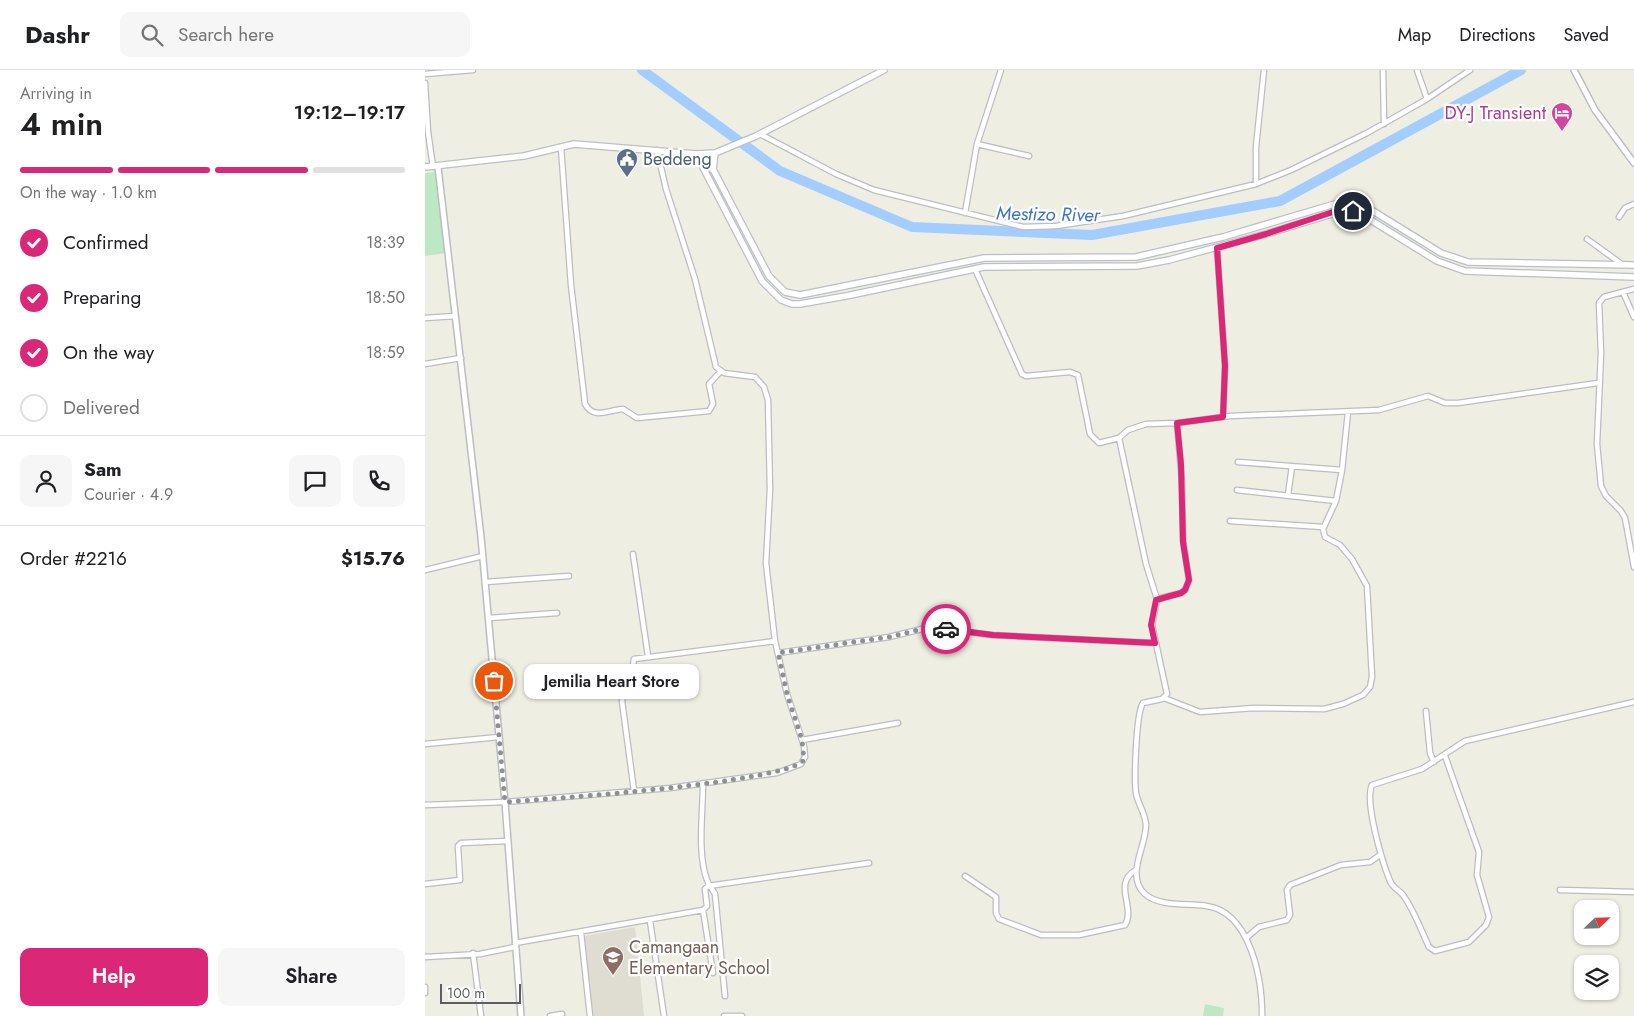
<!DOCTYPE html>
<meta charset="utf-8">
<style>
:root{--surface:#fff;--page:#f6f6f6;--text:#202124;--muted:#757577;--line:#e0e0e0;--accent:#db2777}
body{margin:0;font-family:Jost,sans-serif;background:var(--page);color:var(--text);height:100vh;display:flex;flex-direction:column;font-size:19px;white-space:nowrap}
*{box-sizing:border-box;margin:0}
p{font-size:16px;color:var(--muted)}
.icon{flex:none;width:28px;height:28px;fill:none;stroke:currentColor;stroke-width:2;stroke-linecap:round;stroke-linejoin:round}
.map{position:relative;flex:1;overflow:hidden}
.panel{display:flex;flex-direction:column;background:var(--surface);width:425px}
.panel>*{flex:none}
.needle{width:32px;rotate:67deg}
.buttons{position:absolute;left:1149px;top:830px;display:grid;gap:10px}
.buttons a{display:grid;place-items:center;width:45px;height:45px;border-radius:10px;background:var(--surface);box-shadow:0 1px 4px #0004;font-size:25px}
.scale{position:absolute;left:15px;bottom:12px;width:81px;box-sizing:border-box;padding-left:5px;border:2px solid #5b5f65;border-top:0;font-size:14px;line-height:18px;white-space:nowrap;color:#5b5f65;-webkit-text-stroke:4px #fff;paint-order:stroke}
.pin{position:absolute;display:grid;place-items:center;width:42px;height:42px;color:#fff;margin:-21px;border:2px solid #fff;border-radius:50%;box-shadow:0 1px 5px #0007}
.courier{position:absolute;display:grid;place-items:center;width:50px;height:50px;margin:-25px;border:4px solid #db2777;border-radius:50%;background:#fff;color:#222;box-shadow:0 1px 6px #0007}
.bubble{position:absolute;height:35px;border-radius:10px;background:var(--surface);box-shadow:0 1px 4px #0004;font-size:16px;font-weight:600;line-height:35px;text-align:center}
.summary em{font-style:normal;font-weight:600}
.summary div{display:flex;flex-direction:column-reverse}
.summary{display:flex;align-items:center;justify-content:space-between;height:85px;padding:0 20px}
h1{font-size:32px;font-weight:600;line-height:38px}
.bar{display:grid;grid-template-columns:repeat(4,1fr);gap:8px 5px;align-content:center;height:60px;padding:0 20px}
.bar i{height:6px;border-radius:4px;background:var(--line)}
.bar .selected{background:var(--accent)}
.bar p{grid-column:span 4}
.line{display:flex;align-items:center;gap:12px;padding:0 20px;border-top:1px solid var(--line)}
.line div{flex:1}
.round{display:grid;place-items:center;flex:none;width:52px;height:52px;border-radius:10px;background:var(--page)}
ol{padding:0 20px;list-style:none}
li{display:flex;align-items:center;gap:15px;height:55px}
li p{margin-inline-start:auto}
li .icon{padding:5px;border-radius:50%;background:var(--accent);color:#fff;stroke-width:4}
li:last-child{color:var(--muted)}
li i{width:28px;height:28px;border:2px solid var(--line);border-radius:50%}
.button{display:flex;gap:10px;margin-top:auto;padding:10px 20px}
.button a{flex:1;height:58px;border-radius:10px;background:var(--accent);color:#fff;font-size:20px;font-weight:600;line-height:58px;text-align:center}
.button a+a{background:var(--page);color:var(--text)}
header{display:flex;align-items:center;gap:30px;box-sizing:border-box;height:70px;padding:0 25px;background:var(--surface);border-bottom:1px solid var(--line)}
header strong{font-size:24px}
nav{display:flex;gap:28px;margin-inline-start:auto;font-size:18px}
.search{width:350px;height:45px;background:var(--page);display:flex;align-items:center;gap:12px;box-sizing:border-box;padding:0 18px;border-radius:10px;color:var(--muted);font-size:19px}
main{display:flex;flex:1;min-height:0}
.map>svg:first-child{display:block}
.education{fill:#dfddd2}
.green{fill:#bee8c3}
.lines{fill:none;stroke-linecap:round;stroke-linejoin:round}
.river{stroke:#a4cdff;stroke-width:10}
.minor-casing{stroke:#bbbdc3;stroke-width:7}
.tertiary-casing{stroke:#bbbdc3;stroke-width:8}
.secondary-casing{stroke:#bcbfc6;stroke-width:8}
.minor{stroke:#fff;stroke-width:4.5}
.tertiary{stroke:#fff;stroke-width:5}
.secondary{stroke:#fff;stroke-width:5.5}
.done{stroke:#8f9191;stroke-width:5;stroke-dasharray:0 9}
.route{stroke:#db2777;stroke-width:6}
.labels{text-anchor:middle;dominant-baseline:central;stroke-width:4.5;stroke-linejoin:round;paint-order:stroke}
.hotel-label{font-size:18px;fill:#b23c85;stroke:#fff;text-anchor:end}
.service-label{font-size:18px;fill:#4e5e75;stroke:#fff;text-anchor:start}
.education-label{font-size:18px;fill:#785e54;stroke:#fff;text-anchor:start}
.water-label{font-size:19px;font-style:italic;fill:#3e73cb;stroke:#fff}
</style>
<header>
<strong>Dashr</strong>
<div class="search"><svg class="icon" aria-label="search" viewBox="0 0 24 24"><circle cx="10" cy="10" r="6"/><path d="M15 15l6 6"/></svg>Search here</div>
<nav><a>Map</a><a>Directions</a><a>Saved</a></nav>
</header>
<main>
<section class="panel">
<div class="summary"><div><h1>4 min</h1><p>Arriving in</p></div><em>19:12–19:17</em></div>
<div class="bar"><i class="selected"></i><i class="selected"></i><i class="selected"></i><i></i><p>On the way · 1.0 km</p></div>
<ol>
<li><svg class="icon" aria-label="check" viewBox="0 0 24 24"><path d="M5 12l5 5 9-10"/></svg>Confirmed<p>18:39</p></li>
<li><svg class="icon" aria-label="check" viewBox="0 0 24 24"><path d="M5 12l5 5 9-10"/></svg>Preparing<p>18:50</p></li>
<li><svg class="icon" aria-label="check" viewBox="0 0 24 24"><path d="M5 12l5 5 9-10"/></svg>On the way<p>18:59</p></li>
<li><i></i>Delivered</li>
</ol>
<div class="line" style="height:90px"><a class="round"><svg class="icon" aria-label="person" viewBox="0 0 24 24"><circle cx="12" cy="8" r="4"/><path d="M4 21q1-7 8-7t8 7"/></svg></a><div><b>Sam</b><p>Courier · 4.9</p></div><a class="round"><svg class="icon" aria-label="chat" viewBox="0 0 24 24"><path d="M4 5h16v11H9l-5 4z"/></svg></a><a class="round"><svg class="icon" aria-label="phone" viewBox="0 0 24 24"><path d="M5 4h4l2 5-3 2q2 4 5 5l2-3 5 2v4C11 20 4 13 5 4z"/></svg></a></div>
<div class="line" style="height:65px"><div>Order #2216</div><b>$15.76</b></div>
<div class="button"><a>Help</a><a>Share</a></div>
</section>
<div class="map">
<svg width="1209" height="946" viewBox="0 0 1209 946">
<rect width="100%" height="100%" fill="#efeee3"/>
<path class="education" d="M210,857L219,946H166L158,866Z"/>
<path class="green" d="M11,102L21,183L0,186V103Z
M780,934L799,938L798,946H778Z"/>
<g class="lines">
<path class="river" d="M217,0L355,101L487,157L667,165L855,131L1096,0"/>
<g class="minor-casing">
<path id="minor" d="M958,0L959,54
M992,0L1002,29
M0,4L48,0
M0,13L3,62L8,97
M335,64L411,104L449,120L598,157L631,156L698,146L831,114L866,100L942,63L1002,29L1045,0
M552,74L604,86
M136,77L146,215L160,334C169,350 183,340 198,339L212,348L284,341L288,334L284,314L295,302
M831,114V77L839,0
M540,143L552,74L576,0
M1194,147L1200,138L1209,134
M1162,169L1198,195
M792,178L800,296L798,347
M550,199L597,304L601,306L645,302L653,305L665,364L674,373L694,368L703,360L721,354L752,353L805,346L954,340L1003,326L1020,333H1033L1173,313
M1209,219L1179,227L1174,233L1176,283L1172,374L1176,416L1181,426L1196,441L1200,448L1209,497
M1198,222L1209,247
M0,248L30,246
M0,294L36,288
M752,353L757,412L758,471L764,510L760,520L756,523L732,529L727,555L742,624L737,629L718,633C711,643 709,709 711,723C713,734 720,743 721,755C721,777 700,806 720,824C734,837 764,833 782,836C825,842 838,910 837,946
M694,368L721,494L732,529
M813,392L917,400
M812,420L911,431
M863,425L867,396
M805,451L898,457
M208,484L223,586
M0,500L58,486
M60,512L144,506
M64,548L132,543
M353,583L464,567L505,557L567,565L730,573
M739,628L775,642L829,638L899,639L918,634L938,625L945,617L947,607L942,516L927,489L915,475L900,467L898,459L911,431L917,400L923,342
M1001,641L1005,683L1009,692
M377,670L473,653
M0,674L74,667
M1020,686L1054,782L1052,805L1064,847L1061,855L1044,872L1010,881L1004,877C996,860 989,840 978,825C974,820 968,818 965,811C958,794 939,732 947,715L997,699L1040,671L1209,632
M278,713C278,741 272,784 282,810C284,815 287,819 290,824L300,926
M209,721L197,631L199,624L204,618L209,589L350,571
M0,735L80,732L245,718L352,703L376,694L380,687L379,676L362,624L350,571L341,493L345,419L343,330L339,317L330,307L299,303L291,297L270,209L241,119L232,80
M540,806L571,827V843L574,849L616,865H654L700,855C711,838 687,813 711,800
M0,814L35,810L33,776L36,773L83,771
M1135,820L1209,822
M278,840L288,903
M225,851L239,946
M156,863L165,946
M821,868L834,857L862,850L865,845L862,820L865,815L916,795L945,792L955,785
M90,873L278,840L282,836L280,819L283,816L444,793
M48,883L56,946
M0,887L55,884L90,877
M0,917V923
M125,946L137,944
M299,946H317"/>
</g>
<g class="tertiary-casing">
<path id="tertiary" d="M1149,0L1170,40L1209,93
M13,97L56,467L80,732L96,946"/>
</g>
<g class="secondary-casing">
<path id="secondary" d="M271,84L337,211L356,230L367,234H375L421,226L559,197L712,196L744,190L841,164L920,140L936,144L1012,191L1040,201L1209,207
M280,84L344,206L360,222L375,225L559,188L711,187L798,167L920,131L940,136L1016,183L1043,192L1209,195
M0,97L99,86L149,74L271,84L290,83L331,66L459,0
M288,100L290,83"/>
</g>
<use href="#minor" class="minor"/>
<use href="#tertiary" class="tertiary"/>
<use href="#secondary" class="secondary"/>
</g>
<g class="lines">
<path class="done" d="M69,611L80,732C123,729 360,713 379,690L377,670L362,624L353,583L464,567L505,557L521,559"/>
<path class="route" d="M521,559L568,565L730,573L726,555L731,530L756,523L760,520L764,510L758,472L756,394L752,353L798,347L800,296L792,178L841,164L911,141H928"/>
</g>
<defs>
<g id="hotel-pin" transform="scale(1.125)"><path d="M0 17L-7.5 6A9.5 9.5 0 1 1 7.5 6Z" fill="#d1479c" stroke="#fff"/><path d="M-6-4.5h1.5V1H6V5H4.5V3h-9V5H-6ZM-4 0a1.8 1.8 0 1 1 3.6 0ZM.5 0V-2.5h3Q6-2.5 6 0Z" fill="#fff"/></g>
<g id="civic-pin" transform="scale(1.125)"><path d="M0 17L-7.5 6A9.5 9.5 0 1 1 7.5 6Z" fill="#5c6f8a" stroke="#fff"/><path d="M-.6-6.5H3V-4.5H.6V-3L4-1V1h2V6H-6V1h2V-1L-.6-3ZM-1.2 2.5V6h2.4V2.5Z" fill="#fff"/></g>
<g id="school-pin" transform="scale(1.125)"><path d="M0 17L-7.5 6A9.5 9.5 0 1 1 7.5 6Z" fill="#8d6e63" stroke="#fff"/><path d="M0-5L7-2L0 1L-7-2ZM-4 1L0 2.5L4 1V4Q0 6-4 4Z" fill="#fff"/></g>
</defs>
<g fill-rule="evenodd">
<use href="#hotel-pin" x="1137" y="43"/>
<use href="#civic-pin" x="202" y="89"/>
<use href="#school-pin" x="188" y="887"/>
</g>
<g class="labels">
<g class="hotel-label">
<text x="1121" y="43">DY-J Transient</text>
</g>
<g class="service-label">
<text x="218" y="89">Beddeng</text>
</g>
<g class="education-label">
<text x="204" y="877">Camangaan<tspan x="204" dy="21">Elementary School</tspan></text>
</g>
<g class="water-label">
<text transform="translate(623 144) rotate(1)">Mestizo River</text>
</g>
</g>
</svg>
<div class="buttons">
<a><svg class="needle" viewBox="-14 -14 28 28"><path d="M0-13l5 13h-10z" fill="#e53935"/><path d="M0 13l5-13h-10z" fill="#757577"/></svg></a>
<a><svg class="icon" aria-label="layers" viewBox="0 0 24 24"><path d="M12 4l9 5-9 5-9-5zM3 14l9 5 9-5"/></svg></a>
</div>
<div class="scale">100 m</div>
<div class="pin" style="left:69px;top:611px;background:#ea580c"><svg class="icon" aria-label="bag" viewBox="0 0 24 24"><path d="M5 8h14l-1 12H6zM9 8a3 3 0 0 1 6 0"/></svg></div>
<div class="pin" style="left:928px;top:141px;background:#1f2937"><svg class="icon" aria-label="home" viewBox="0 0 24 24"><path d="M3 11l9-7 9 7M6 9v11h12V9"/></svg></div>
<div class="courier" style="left:521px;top:559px"><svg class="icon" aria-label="car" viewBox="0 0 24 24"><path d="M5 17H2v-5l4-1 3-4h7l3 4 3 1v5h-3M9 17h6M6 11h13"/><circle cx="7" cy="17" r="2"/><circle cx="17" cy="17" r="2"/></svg></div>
<div class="bubble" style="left:99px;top:594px;width:175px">Jemilia Heart Store</div>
</div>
</main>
